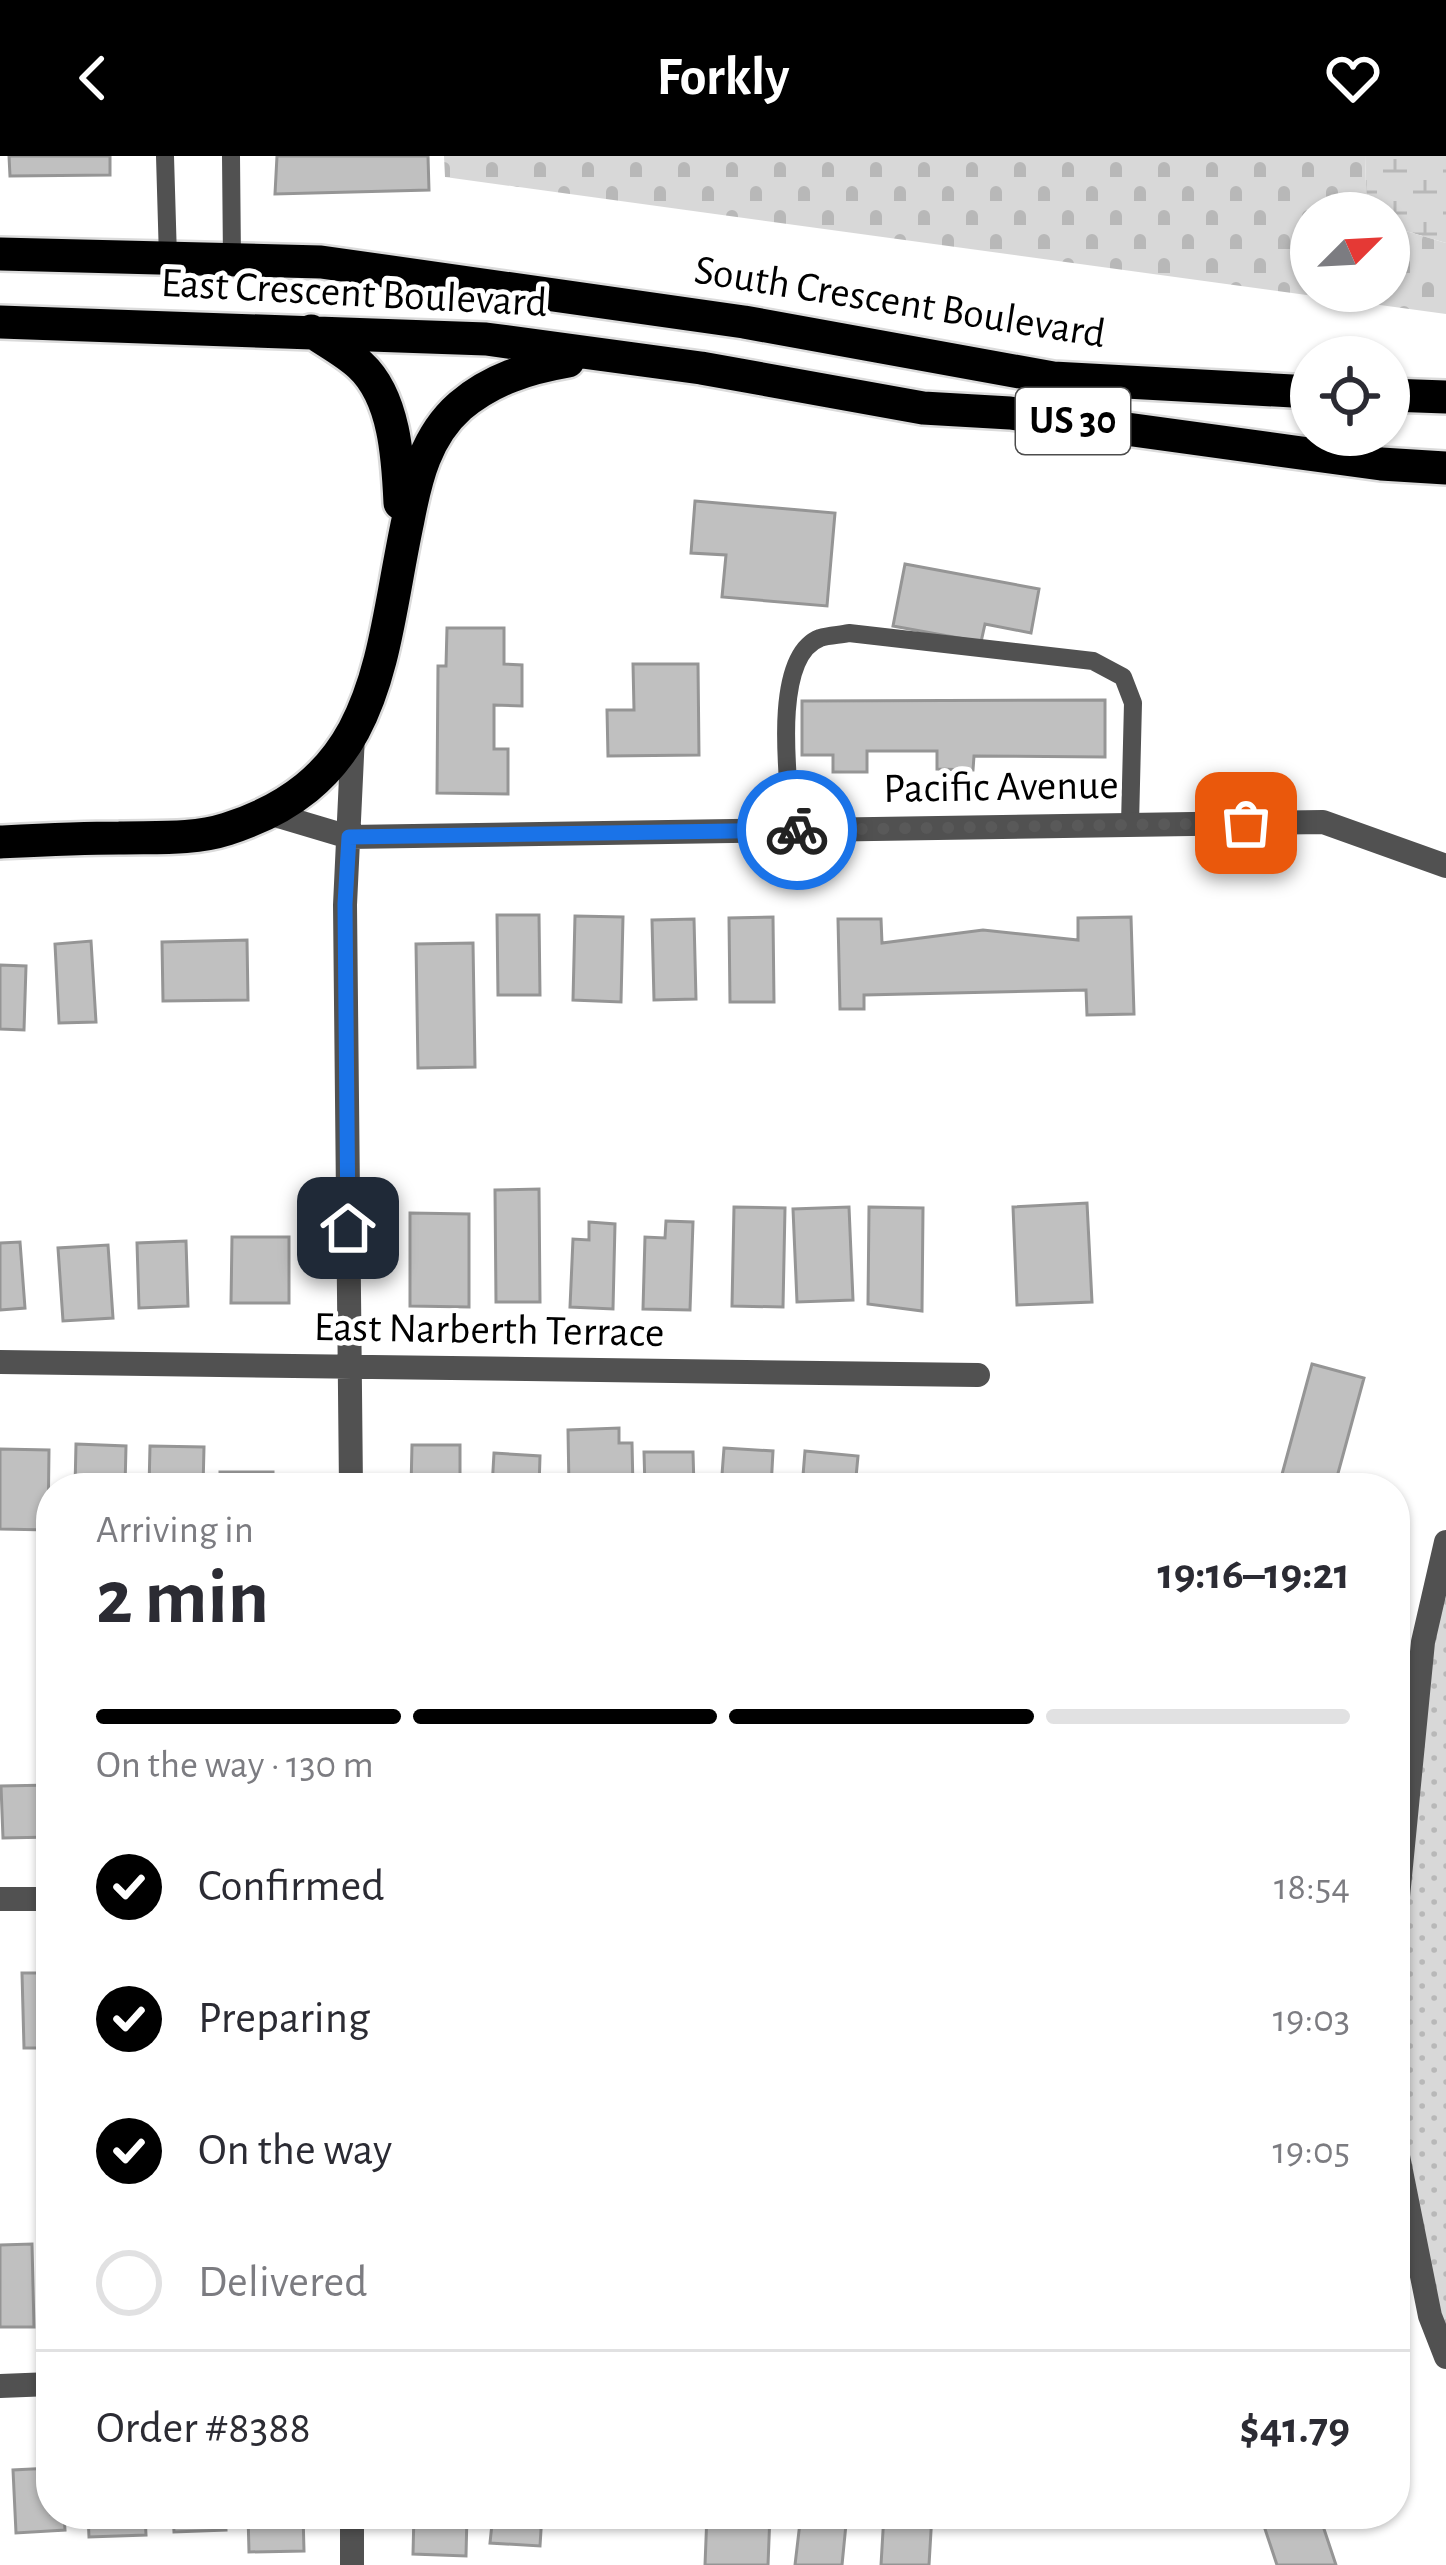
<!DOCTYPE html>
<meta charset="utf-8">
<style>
:root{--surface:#fff;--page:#f2f2f3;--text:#2b2b33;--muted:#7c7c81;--line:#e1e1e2;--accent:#000}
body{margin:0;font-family:"Alegreya Sans",sans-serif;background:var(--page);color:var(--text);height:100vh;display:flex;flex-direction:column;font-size:45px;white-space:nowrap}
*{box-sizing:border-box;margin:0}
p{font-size:39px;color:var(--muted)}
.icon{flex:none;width:66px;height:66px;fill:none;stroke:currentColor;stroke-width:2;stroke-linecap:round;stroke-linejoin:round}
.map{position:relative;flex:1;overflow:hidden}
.panel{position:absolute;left:36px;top:1317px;width:1374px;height:1056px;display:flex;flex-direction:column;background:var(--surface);border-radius:48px;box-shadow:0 3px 9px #0004}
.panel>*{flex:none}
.needle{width:78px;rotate:66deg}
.fabs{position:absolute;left:1290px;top:36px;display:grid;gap:24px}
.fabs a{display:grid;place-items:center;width:120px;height:120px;border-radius:50%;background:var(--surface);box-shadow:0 3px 9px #0004;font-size:60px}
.pin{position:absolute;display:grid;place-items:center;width:102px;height:102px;color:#fff;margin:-51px;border-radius:24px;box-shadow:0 6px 18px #0006}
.courier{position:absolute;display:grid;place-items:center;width:120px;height:120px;margin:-60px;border:9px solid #1a73e8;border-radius:50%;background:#fff;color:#222;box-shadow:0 3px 15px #0007}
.overview em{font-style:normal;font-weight:700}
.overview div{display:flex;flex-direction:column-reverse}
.overview{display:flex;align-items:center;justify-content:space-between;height:204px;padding:0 60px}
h1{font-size:78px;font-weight:700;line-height:90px}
.bar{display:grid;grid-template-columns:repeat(4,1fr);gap:18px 12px;align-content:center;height:144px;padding:0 60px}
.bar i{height:15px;border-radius:9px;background:var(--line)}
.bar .current{background:var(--accent)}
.bar p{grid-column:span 4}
.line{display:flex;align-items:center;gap:30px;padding:0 60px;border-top:3px solid var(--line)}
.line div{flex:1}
ol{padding:0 60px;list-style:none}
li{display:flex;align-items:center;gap:36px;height:132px}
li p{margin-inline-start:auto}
li .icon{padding:12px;border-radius:50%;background:var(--accent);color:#fff;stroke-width:4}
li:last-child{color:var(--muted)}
li i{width:66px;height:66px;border:6px solid var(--line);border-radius:50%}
header{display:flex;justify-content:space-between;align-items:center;height:156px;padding:0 60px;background:var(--accent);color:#fff;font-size:54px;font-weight:700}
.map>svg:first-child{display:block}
.wetland{fill:url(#wetland-marsh)}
.cemetery{fill:url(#cemetery-stones)}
.park{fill:url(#park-dots)}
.building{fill:#c0c0c0;stroke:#959595;stroke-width:3}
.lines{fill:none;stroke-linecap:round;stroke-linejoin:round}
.trunk-casing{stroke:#dbdbdb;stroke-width:38}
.service{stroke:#515151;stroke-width:18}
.minor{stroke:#515151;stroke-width:24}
.tertiary{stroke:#515151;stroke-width:24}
.trunk{stroke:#000;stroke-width:33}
.done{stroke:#595959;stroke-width:12;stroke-dasharray:0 21.6}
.route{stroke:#1a73e8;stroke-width:15}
.labels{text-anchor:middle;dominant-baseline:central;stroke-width:10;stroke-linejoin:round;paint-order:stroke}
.shield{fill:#fff;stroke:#4c4c4c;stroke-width:3}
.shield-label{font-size:39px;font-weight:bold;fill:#000}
.street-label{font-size:42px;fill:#000;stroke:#fff}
</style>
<header><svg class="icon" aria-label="back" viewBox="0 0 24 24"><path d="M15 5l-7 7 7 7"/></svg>Forkly<svg class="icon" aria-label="heart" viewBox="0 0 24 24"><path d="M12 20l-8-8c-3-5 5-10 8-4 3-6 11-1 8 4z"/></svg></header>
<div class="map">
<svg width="1446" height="2409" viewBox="0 0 1446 2409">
<defs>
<pattern id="wetland-marsh" width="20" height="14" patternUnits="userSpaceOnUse" patternTransform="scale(3)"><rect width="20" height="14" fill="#d8d8d8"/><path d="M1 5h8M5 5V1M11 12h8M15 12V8" fill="none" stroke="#b8b8b8"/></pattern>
<pattern id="cemetery-stones" width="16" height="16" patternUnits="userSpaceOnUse" patternTransform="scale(3)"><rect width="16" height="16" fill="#d8d8d8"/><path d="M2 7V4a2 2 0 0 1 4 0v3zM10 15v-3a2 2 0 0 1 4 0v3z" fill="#b8b8b8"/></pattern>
<pattern id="park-dots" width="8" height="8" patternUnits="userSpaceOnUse" patternTransform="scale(3)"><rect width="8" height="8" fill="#d8d8d8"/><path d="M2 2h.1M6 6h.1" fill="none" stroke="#b8b8b8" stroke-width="1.8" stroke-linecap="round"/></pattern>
</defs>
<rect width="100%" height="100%" fill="#fff"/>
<path class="wetland" d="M1365,0H1446V87L1389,70V57H1367Z"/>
<path class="cemetery" d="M444,0H1365L1367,57H1311V135H1389V70L1446,87V158L445,21Z"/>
<path class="park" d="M1446,1386V2201L1395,1985V1771Z"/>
<path class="building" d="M9,0H110V19L10,20Z
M277,0H428L429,34L275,38Z
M695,345L835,357L827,450L722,441L726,399L691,397Z
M905,408L1039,433L1031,477L985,468L981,486L893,470Z
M447,472H504V508L522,509V550L494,549V593H508V638L437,637L438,510H446Z
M633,508H698L699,599L608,600L607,554H634Z
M1105,544V601L974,600L973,614L937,613V595H867V616H833V599H802V545Z
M497,759H539L540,839H498Z
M575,760L623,761L621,846L573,844Z
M773,761L774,846H730L729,762Z
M1131,761L1134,858L1087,859L1086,834L864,839V853H840L838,763H881L882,787L983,774L1078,784V762Z
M694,763L696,843L654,844L652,764Z
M247,784L248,844L163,845L162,786Z
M91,785L96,866L59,867L55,788Z
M473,787L475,911L418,912L416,788Z
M0,809L26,810L24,874L0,873Z
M539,1033L540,1146H496L495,1034Z
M1087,1047L1092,1146L1017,1149L1013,1051Z
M734,1051L785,1052L783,1151L732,1150Z
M849,1051L853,1144L797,1146L793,1053Z
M869,1051L923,1052L922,1155L868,1148Z
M410,1057L469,1058V1151L410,1150Z
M666,1065L693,1066L690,1154L643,1153L645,1081L665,1082Z
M589,1066L615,1068L613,1153L570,1151L573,1083L589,1084Z
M232,1081H289V1147H231Z
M186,1085L188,1150L139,1152L137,1087Z
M20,1086L25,1152L0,1154V1087Z
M108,1089L113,1162L63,1165L58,1092Z
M1312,1208L1364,1222L1334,1332H1316L1281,1322Z
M619,1272V1287H632L633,1332H569L568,1274Z
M76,1288L126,1290L125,1332H75Z
M412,1289H460V1332H411Z
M150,1290L204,1291L203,1332H149Z
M724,1292L773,1295L771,1332H721Z
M0,1293L49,1294L48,1374L0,1373Z
M805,1295L858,1300L855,1332H802Z
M644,1296H693L694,1332H645Z
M494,1297L540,1300L539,1332H492Z
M220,1316H273V1332H220Z
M51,1629V1681L3,1682L1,1630Z
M22,1817H51V1892H24Z
M32,2088L34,2171H0V2089Z
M51,2312V2358H64L65,2374L16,2377L13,2314Z
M88,2358H145L146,2379L89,2381Z
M173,2358H225L226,2374L174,2376Z
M248,2358H303L304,2395L249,2396Z
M414,2358H467L466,2400L413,2398Z
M493,2358H542L540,2390L490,2387Z
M707,2358H770L768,2409H705Z
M801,2358H847L842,2409H795Z
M884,2358H932L929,2409H881Z
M1260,2358H1319L1336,2409H1277Z"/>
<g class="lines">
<g class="trunk-casing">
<path id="trunk" d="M0,98L321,106L744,166L1053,222L1311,236
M0,166L486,183L701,212L923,252L1010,257L1381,308L1446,312
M311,175C327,186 346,196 360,209C395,241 398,303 400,347
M1389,239L1446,241
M0,686C40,684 79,682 119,682C155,681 193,684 227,673C383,623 379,499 408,364C416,322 426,280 460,250C492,223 528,212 568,205"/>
</g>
<path class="service" d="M165,0L168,102
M231,0L232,104
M792,674C789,631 770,501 820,482C829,479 841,479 849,477L1093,505L1123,521L1133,547L1130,668"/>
<path class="minor" d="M265,656L349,681L1323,666L1446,710
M0,1206L978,1219
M351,1332L345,749L353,579
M0,1743H51
M0,2230L51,2228
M352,2409V2358"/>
<path class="tertiary" d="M1395,1771L1423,1486L1446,1386
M1395,1985L1430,2160L1446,2201"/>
<use href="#trunk" class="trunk"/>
</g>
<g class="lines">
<path class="done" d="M797,674L1246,667"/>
<path class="route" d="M348,1072L345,748L349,681L797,674"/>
</g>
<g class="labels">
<rect class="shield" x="1016" y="232" width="114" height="66" rx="9"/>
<g class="shield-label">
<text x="1073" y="265">US 30</text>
</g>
<g class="street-label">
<text transform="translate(354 137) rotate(3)">East Crescent Boulevard</text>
<text transform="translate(900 146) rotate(9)">South Crescent Boulevard</text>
<text transform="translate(1001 631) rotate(-1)">Pacific Avenue</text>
<text transform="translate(489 1174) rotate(1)">East Narberth Terrace</text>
</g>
</g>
</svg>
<div class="fabs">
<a><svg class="needle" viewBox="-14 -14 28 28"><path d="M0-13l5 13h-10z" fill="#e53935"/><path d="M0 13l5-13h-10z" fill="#7c7c81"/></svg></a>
<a><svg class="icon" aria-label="locate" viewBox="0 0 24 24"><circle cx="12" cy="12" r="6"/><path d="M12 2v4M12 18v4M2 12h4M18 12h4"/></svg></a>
</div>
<div class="pin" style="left:1246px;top:667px;background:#ea580c"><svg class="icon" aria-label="bag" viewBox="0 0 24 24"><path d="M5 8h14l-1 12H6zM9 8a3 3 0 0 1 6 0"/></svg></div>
<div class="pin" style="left:348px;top:1072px;background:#1f2937"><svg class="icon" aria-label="home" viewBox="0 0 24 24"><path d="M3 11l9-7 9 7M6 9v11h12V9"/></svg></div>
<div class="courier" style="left:797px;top:674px"><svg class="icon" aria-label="bike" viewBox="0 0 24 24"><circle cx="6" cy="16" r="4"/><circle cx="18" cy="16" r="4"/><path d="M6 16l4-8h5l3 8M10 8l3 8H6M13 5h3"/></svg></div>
<section class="panel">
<div class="overview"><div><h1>2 min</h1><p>Arriving in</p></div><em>19:16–19:21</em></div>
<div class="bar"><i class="current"></i><i class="current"></i><i class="current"></i><i></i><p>On the way · 130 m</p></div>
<ol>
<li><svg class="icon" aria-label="check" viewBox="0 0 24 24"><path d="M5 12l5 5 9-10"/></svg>Confirmed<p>18:54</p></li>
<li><svg class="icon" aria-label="check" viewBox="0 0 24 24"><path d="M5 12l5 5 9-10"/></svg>Preparing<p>19:03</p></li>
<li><svg class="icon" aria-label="check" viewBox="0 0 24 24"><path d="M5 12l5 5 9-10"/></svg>On the way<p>19:05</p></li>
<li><i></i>Delivered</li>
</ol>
<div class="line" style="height:156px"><div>Order #8388</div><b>$41.79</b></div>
</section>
</div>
